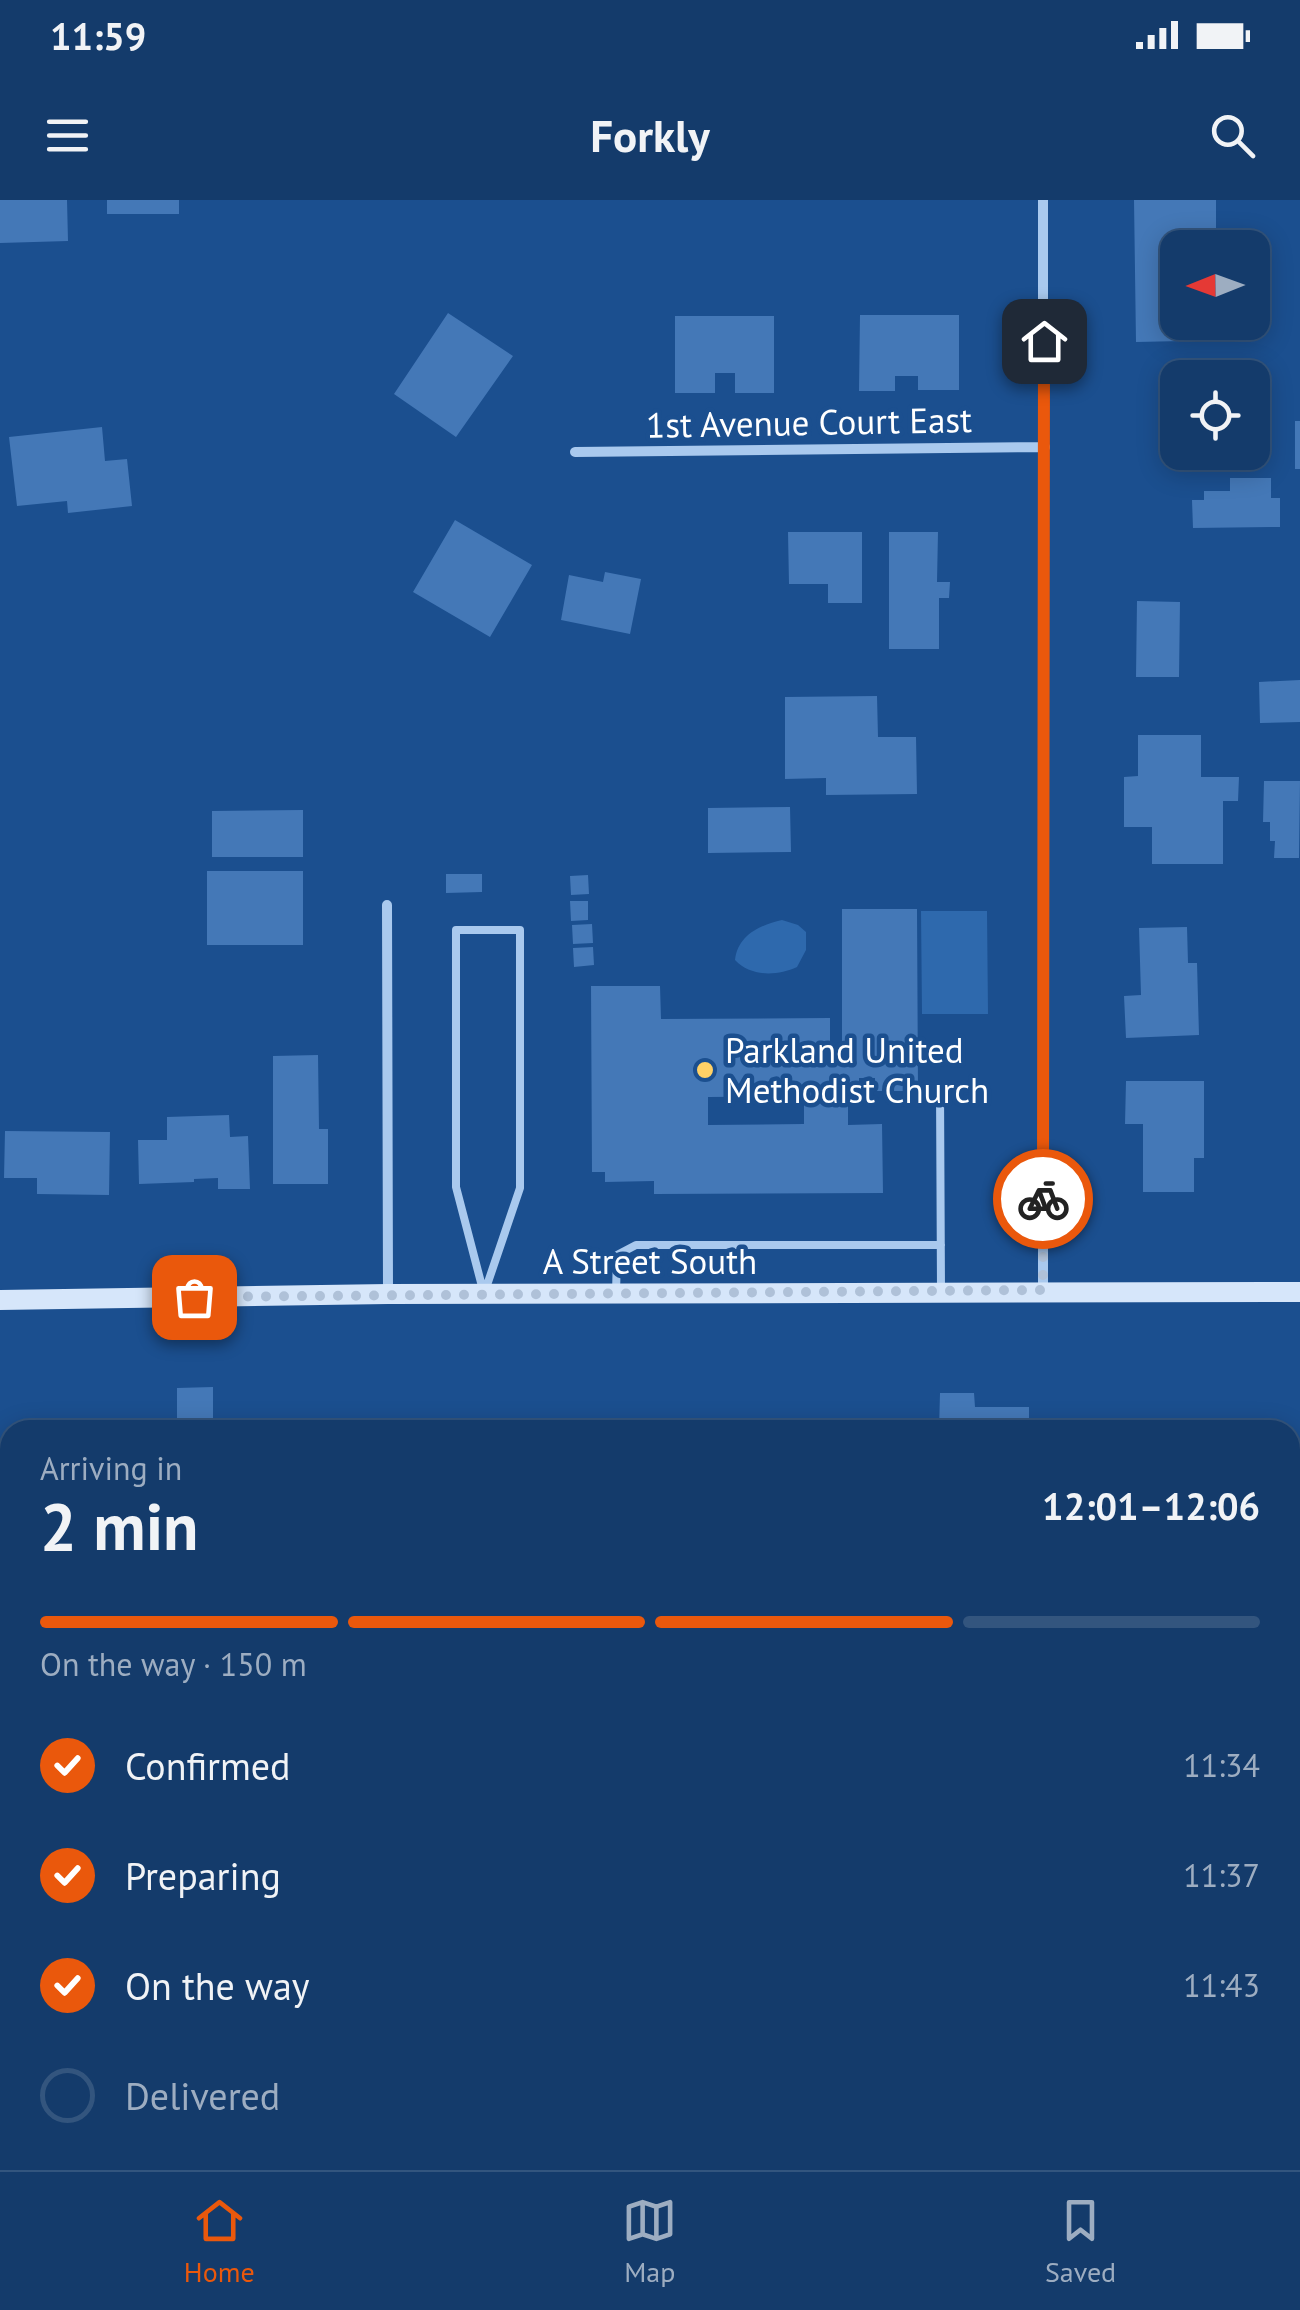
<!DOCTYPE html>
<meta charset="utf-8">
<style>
:root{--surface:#143b6b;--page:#214673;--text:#f1f3f6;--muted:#9dadc1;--line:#33557e;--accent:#ea580c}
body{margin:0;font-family:"PT Sans",sans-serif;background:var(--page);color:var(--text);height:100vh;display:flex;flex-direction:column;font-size:38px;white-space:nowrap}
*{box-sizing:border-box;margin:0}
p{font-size:32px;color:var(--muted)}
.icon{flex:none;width:55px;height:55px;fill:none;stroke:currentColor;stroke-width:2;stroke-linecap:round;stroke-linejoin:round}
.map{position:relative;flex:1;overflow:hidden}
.details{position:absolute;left:0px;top:1220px;width:1300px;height:750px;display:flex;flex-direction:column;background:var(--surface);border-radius:30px 30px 0 0;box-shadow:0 5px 25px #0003,0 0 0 2px var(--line)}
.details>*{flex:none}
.needle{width:65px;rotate:269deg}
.buttons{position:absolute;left:1160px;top:30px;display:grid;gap:20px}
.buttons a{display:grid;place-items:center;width:110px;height:110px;border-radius:20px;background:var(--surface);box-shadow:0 5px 25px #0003,0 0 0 2px var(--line);font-size:50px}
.pin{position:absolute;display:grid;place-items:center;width:85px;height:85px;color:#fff;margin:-42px;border-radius:20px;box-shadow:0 5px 15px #0006}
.courier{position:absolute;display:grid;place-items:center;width:100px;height:100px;margin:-50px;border:8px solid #ea580c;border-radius:50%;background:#fff;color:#222;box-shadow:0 2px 12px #0007}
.overview em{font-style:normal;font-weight:600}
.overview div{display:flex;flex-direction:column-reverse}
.overview{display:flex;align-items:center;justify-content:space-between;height:170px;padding:0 40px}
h1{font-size:65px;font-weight:600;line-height:75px}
.bar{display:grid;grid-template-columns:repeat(4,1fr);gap:15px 10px;align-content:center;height:120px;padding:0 40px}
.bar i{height:12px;border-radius:8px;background:var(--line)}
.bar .selected{background:var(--accent)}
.bar p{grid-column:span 4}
ol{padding:0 40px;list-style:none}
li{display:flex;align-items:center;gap:30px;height:110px}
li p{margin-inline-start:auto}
li .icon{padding:10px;border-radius:50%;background:var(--accent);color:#fff;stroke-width:4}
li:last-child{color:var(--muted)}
li i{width:55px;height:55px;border:5px solid var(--line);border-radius:50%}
.status{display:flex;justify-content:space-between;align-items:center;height:70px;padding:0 50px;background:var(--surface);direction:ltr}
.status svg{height:28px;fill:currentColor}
header{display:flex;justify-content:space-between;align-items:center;height:130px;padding:0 40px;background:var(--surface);font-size:45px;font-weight:600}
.menu{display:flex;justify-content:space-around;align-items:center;height:140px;border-top:2px solid var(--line);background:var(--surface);font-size:28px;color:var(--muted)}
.menu a{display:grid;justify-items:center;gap:5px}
.menu .selected{color:var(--accent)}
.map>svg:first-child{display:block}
.green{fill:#2e69ad}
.building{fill:#4478b7;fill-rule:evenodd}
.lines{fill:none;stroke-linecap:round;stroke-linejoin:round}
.lane{stroke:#a9c9ee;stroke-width:8}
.street{stroke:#a9c9ee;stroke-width:10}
.secondary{stroke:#d6e6fa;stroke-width:20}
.done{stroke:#afc1d8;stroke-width:10;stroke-dasharray:0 18}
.route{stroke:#ea580c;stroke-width:12}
.poi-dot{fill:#ffd166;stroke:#1b4f8f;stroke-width:4}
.labels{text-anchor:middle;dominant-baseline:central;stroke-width:9;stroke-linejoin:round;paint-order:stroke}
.street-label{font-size:35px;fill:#fff;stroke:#1b4f8f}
.poi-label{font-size:35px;fill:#fff;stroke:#1b4f8f;text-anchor:start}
</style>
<div class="status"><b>11:59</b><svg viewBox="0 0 49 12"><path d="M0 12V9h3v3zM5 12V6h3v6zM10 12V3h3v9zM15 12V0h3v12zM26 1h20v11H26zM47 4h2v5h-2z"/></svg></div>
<header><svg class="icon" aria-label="menu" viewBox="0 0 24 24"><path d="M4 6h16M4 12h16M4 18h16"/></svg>Forkly<svg class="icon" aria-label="search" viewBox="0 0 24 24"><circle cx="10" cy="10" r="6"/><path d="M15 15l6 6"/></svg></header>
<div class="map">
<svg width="1300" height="1970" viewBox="0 0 1300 1970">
<rect width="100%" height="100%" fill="#1b4f8f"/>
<path class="green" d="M921,711H987L988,814H922Z
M782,720L798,725L806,732V750L797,767C777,776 751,777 735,760C738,735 760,725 782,720Z
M10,1530V1674H0V1532Z"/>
<path class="building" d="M0,0H67L68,41L0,43Z
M107,0H179V14H107Z
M1134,0H1216V32L1185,33V48H1178V122H1230V140L1136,142Z
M448,113L513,156L456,237L394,194Z
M860,115H959V190H918V176H895V191H859Z
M675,116H774V193H735V173H715V193H675Z
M1295,221H1300V269H1295Z
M102,227L105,261L127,259L132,306L68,313L67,301L17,306L9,237Z
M1230,278H1271V298H1280V327L1193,328L1192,300H1204V291H1230Z
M455,320L532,365L490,437L413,392Z
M788,332H862V403H828V384H789Z
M889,332H938L937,382H950L949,398H939V449H889Z
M605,372L641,379L630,434L561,420L569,375L603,382Z
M1137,401L1180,402L1179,477H1136Z
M1300,480V522L1260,523L1259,482Z
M877,496L878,537H916L917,594L826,595V578L785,579V497Z
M1138,535H1201V577H1239L1238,601H1223V664H1152V627H1124V577L1138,576Z
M1264,581H1300L1299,658H1274L1275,641H1270V622H1263Z
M790,607L791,652L708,653V608Z
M303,610V657H212V611Z
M207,671H303V745H207Z
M446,674H482V692L446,693Z
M588,675L589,694L571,695L570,676Z
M570,701H588V720L571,721Z
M842,709H917L918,891H875V878H859V892H848V925L882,924L883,993L654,994V981L605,982V972H592L591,786H660L661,819L830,818V847H842ZM804,896V924L708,925V897Z
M592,724L593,743L573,744L572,725Z
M1187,727L1188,763H1197L1199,835L1126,838L1124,796L1141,795L1139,728Z
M593,747L594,765L574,767L573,748Z
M318,855L319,929H328V984H273V856Z
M1126,881H1204V958H1194V992H1143V924H1125Z
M229,915L230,937L248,936L250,989H218V978L194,979V982L139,984L138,940H167V917Z
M5,931L110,932L109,995L37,994V978H4Z
M213,1187V1224H177V1188Z
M940,1193H974L975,1207H1029V1230H939Z
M0,1350H10V1456H0Z
M636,1960H694V1970H610V1967L636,1966Z
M1080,1960H1200V1970H1079Z"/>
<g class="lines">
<path class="lane" d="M456,730H520V988L484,1094L456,987Z
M940,888L941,1091
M616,1093L617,1055L636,1045H941
M1290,1628L1300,1629
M1290,1775H1300
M0,1954H10
M96,1960V1970
M235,1965L367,1963V1970"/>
<path class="street" d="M575,252L1045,247
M387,705L388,1093
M1043,1091V0
M1278,1970L1279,1960"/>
<path class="secondary" d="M0,1100L388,1094L1300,1092"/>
</g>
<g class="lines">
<path class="done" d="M194,1097L1043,1090V999"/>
<path class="route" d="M1043,999L1044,141"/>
</g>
<circle class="poi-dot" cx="705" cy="870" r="10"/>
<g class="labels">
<g class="street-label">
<text transform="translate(809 222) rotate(-1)">1st Avenue Court East</text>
<text x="650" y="1061">A Street South</text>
</g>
<g class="poi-label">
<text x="725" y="850">Parkland United<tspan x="725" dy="40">Methodist Church</tspan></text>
</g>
</g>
</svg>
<div class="buttons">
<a><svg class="needle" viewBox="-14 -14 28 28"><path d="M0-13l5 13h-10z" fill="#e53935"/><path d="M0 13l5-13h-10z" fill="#9dadc1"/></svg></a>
<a><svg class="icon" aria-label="locate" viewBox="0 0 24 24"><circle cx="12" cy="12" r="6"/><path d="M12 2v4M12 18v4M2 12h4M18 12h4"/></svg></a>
</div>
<div class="pin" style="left:194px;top:1097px;background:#ea580c"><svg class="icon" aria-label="bag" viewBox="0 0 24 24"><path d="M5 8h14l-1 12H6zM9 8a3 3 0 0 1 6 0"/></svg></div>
<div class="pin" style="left:1044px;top:141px;background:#1f2937"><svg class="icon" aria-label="home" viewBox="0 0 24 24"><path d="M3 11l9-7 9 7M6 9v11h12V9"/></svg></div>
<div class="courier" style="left:1043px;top:999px"><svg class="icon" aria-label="bike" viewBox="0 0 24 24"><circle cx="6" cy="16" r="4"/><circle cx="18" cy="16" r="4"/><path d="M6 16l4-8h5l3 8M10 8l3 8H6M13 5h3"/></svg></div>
<section class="details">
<div class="overview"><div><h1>2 min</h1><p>Arriving in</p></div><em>12:01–12:06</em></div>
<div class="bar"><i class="selected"></i><i class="selected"></i><i class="selected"></i><i></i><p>On the way · 150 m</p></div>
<ol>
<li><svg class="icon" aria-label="check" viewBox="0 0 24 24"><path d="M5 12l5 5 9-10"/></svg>Confirmed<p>11:34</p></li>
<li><svg class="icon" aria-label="check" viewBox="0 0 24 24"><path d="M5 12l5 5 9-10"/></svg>Preparing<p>11:37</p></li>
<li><svg class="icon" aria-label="check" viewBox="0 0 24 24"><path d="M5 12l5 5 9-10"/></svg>On the way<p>11:43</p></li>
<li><i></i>Delivered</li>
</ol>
</section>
</div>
<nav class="menu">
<a class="selected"><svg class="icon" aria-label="home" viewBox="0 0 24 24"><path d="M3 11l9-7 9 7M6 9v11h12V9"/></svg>Home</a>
<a><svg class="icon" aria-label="map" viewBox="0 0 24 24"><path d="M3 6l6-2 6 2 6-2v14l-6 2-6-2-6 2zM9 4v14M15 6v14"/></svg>Map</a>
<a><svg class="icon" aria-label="saved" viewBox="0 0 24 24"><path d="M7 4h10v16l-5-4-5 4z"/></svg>Saved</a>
</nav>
